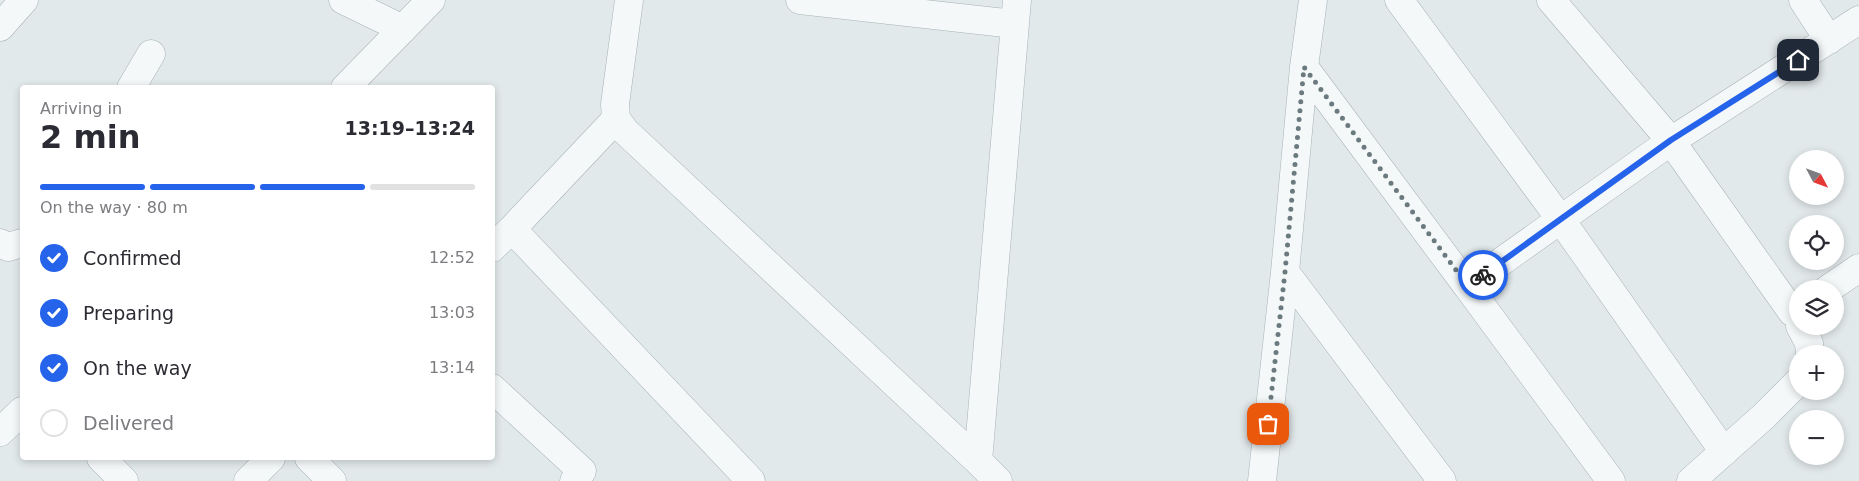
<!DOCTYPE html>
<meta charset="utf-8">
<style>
:root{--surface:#fff;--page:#f7f7f7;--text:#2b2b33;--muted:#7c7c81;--line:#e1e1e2;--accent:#2563eb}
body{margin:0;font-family:"DejaVu Sans",sans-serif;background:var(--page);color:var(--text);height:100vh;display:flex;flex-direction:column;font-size:19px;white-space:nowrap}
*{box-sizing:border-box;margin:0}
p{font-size:16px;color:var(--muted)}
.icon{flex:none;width:28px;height:28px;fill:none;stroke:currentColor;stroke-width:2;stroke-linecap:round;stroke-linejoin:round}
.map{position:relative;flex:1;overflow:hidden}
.panel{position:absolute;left:20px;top:85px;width:475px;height:375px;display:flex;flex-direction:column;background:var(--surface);border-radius:5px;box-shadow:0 2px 8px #0003}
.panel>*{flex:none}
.needle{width:32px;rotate:131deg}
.fabs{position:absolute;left:1789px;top:150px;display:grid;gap:10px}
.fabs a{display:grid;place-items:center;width:55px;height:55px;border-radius:50%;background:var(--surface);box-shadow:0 2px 8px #0003;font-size:25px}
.pin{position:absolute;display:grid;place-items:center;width:42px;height:42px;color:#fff;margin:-21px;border-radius:10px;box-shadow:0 2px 8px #0006}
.courier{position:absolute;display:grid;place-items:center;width:50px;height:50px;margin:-25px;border:4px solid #2563eb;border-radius:50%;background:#fff;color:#222;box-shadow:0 1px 6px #0007}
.summary em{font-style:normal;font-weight:700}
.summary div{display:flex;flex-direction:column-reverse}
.summary{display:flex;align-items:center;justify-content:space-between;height:85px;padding:0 20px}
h1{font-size:32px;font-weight:700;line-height:38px}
.bar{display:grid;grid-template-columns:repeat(4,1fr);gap:8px 5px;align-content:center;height:60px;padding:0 20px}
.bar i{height:6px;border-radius:4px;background:var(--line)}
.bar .selected{background:var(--accent)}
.bar p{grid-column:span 4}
ol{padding:0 20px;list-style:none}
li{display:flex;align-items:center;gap:15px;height:55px}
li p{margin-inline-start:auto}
li .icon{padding:5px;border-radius:50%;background:var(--accent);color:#fff;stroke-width:4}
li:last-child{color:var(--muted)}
li i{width:28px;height:28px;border:2px solid var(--line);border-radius:50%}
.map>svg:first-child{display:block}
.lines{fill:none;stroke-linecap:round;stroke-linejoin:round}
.minor-casing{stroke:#a7b2b6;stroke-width:29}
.minor{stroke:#f5f8f9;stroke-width:28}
.done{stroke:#6a7a7e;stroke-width:5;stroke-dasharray:0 9}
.route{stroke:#2563eb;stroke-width:6}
</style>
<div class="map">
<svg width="1859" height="481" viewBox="0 0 1859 481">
<rect width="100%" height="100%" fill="#e2e9eb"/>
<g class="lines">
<g class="minor-casing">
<path id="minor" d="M343,0L403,29
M629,0L615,104L616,119L625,131L978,461L998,481
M800,0L1014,24
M1399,0L1561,220L1724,452
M1551,0L1671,141L1792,312L1798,309
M1803,0L1829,40
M0,27L24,0
M1304,67L1467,286L1671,141L1859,20
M131,88L151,54
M345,88L431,0
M616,119L512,229L751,481
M0,243L8,247L22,243
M492,248L512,229
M1285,272L1442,481
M1467,286L1611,481
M1828,289L1859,268
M1800,326L1809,343L1810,354
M492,388L582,471L574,481
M0,432L22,411
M101,458L124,481
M309,458L332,481
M978,461L1017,0
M248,481L271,458
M1262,481L1285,272L1304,67L1313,0
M1691,481L1764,416L1798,382"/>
</g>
<use href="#minor" class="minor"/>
</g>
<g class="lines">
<path class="done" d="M1268,424L1285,272L1304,67L1468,286L1483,275"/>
<path class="route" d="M1483,275L1671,140L1798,60"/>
</g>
</svg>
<div class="fabs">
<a><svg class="needle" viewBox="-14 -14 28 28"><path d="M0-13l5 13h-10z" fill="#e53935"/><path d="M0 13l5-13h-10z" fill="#7c7c81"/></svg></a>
<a><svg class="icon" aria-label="locate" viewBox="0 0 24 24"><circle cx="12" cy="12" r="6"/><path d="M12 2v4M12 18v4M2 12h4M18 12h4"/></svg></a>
<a><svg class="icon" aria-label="layers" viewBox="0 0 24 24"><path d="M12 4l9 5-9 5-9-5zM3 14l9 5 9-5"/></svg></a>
<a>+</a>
<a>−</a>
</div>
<div class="pin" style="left:1268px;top:424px;background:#ea580c"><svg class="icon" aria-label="bag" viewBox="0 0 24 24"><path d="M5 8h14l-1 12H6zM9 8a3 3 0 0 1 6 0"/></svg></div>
<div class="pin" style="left:1798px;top:60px;background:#1f2937"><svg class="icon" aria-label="home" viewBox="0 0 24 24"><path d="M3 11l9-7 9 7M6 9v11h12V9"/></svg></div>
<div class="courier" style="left:1483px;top:275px"><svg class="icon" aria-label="bike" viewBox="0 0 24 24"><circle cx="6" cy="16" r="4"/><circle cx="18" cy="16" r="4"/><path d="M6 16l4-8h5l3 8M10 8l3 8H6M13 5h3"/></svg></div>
<section class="panel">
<div class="summary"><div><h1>2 min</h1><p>Arriving in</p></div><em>13:19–13:24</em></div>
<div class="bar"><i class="selected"></i><i class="selected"></i><i class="selected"></i><i></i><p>On the way · 80 m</p></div>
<ol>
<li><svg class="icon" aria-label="check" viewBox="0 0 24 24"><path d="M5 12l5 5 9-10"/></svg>Confirmed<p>12:52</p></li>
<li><svg class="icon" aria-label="check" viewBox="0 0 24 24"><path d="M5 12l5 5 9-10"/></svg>Preparing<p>13:03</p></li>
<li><svg class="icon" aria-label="check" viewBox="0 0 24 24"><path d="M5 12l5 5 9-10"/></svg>On the way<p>13:14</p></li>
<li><i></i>Delivered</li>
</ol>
</section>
</div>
